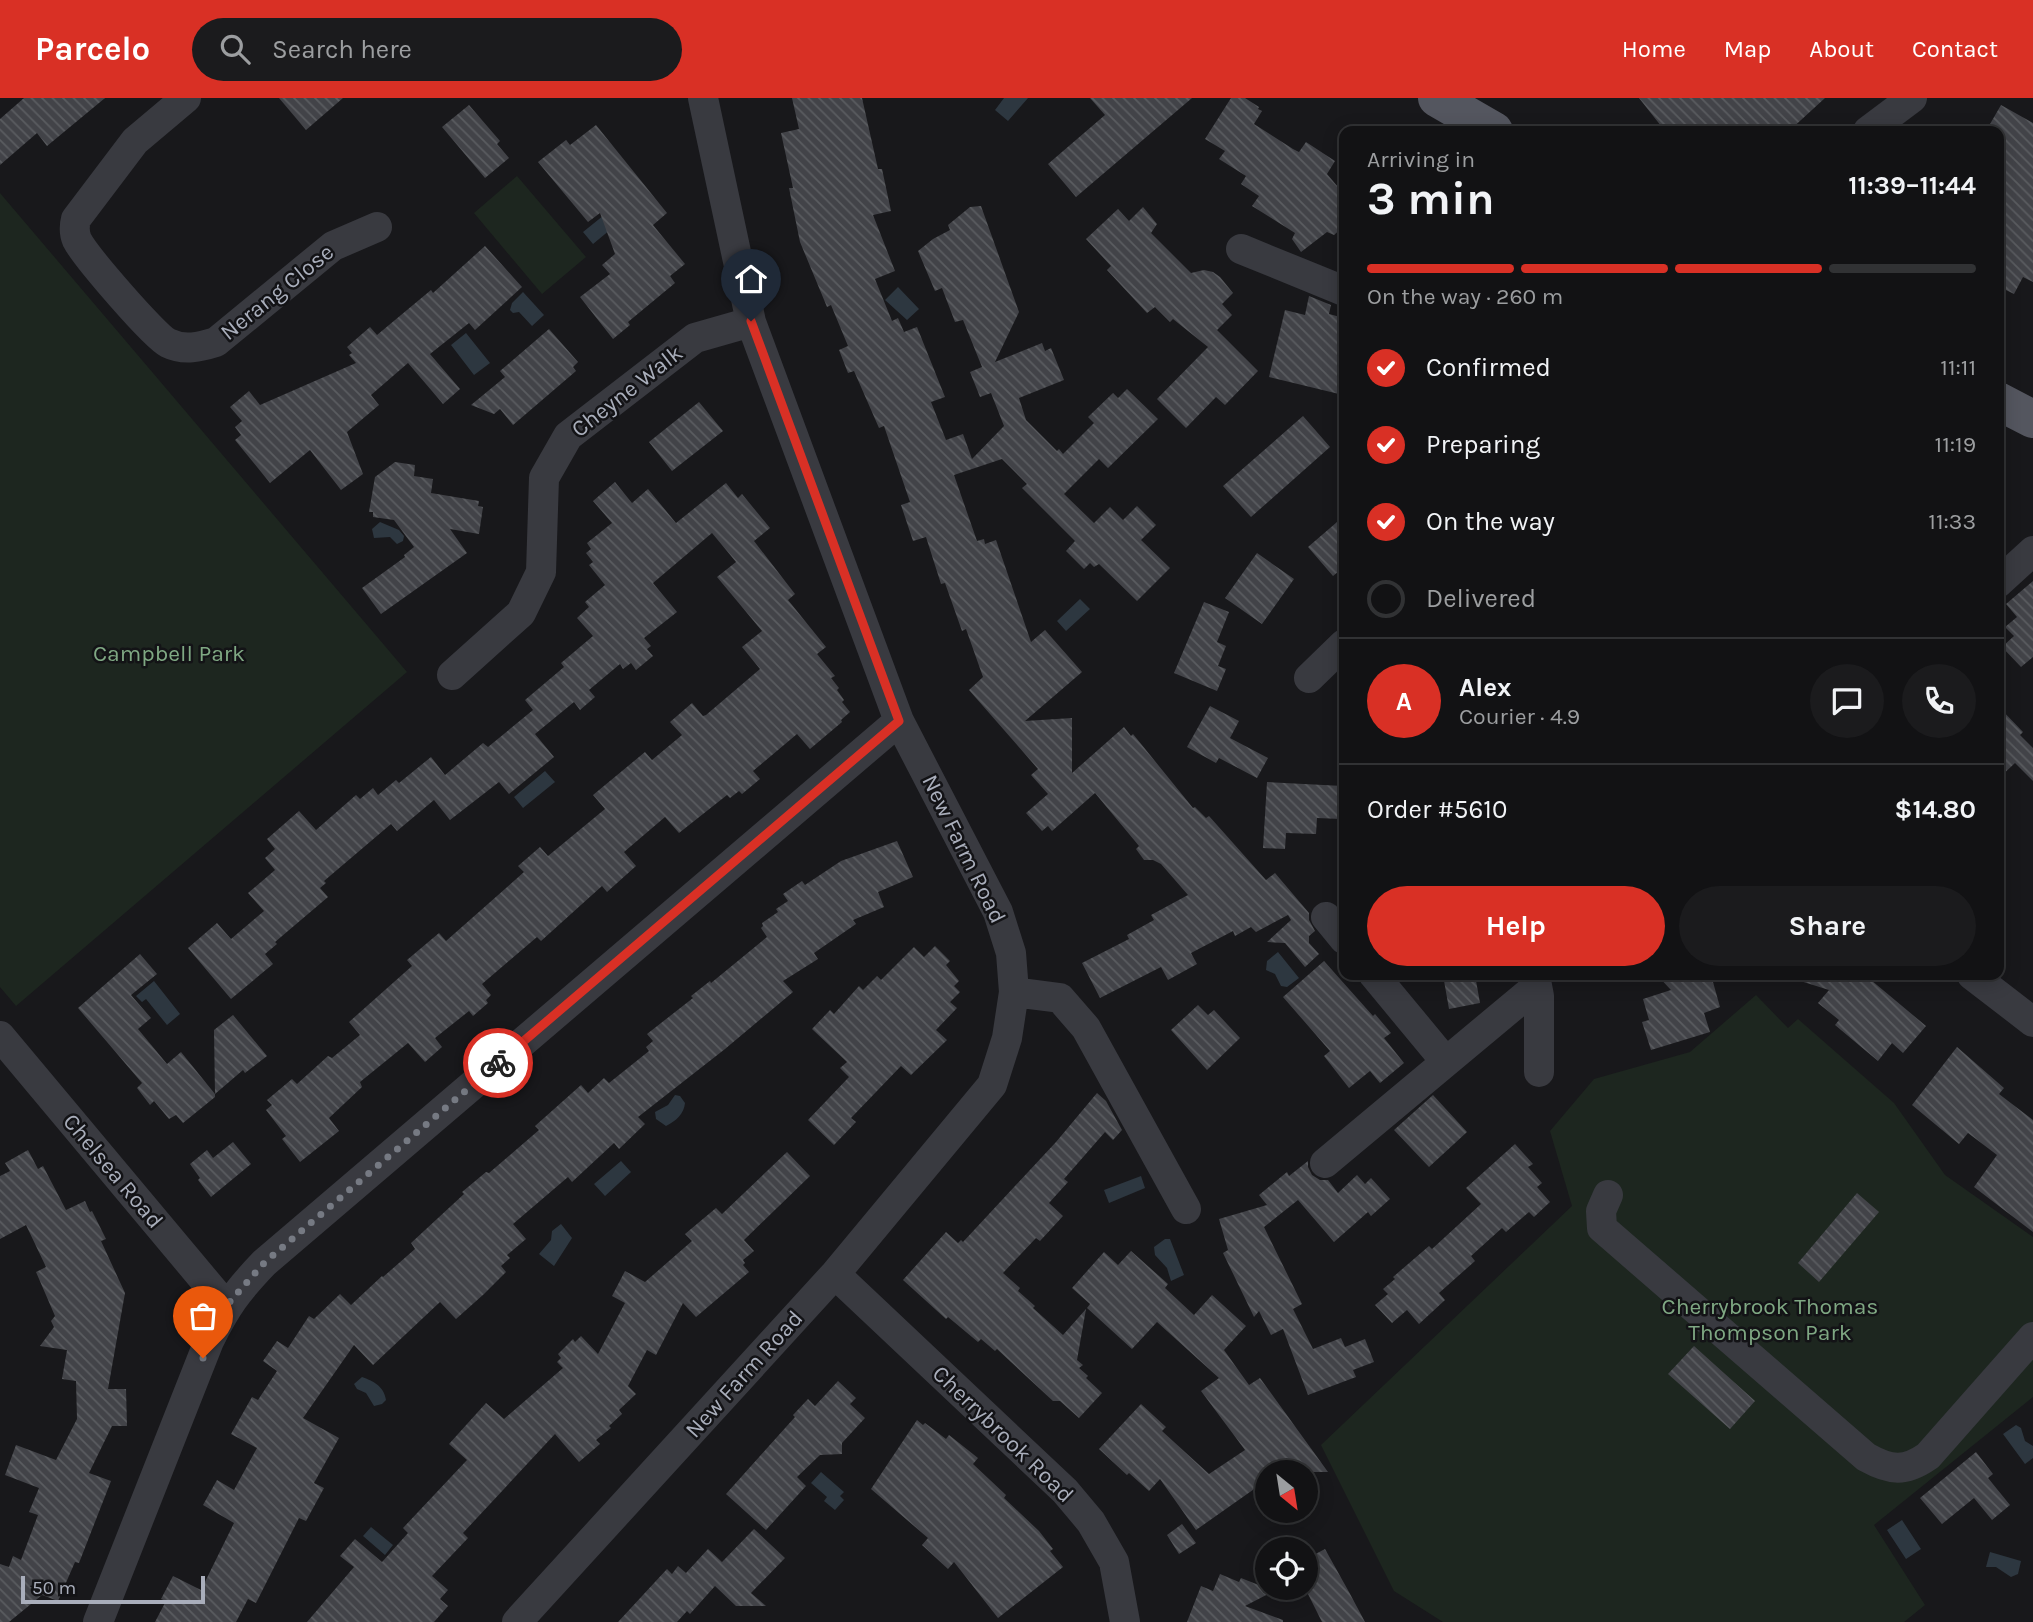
<!DOCTYPE html>
<meta charset="utf-8">
<style>
:root{--surface:#121214;--page:#1b1b1d;--text:#f1f3f6;--muted:#9c9ea0;--line:#313234;--accent:#d93025}
body{margin:0;font-family:Karla,sans-serif;background:var(--page);color:var(--text);height:100vh;display:flex;flex-direction:column;font-size:26px;white-space:nowrap}
*{box-sizing:border-box;margin:0}
p{font-size:23px;color:var(--muted)}
.icon{flex:none;width:38px;height:38px;fill:none;stroke:currentColor;stroke-width:2;stroke-linecap:round;stroke-linejoin:round}
.map{position:relative;flex:1;overflow:hidden}
.sheet{position:absolute;left:1339px;top:28px;width:665px;height:854px;display:flex;flex-direction:column;background:var(--surface);border-radius:14px;box-shadow:0 4px 18px #0003,0 0 0 2px var(--line)}
.sheet>*{flex:none}
.needle{width:46px;rotate:150deg}
.tools{position:absolute;left:1255px;top:1362px;display:grid;gap:14px}
.tools a{display:grid;place-items:center;width:63px;height:63px;border-radius:50%;background:var(--surface);box-shadow:0 4px 18px #0003,0 0 0 2px var(--line);font-size:35px}
.scale{position:absolute;left:21px;bottom:18px;width:184px;box-sizing:border-box;padding-left:7px;border:4px solid #a9aebb;border-top:0;font-size:19px;line-height:24px;white-space:nowrap;color:#a9aebb;-webkit-text-stroke:5px #131316;paint-order:stroke}
.pin{position:absolute;display:grid;place-items:center;width:60px;height:60px;color:#fff;margin:-72px -30px;border-radius:50% 50% 50% 0;rotate:-45deg;box-shadow:0 0 7px #0007}
.pin .icon{rotate:45deg}
.courier{position:absolute;display:grid;place-items:center;width:70px;height:70px;margin:-35px;border:5px solid #d93025;border-radius:50%;background:#fff;color:#222;box-shadow:0 2px 9px #0007}
.summary em{font-style:normal;font-weight:700}
.summary div{display:flex;flex-direction:column-reverse}
.summary{display:flex;align-items:center;justify-content:space-between;height:119px;padding:0 28px}
h1{font-size:46px;font-weight:700;line-height:52px}
.bar{display:grid;grid-template-columns:repeat(4,1fr);gap:10px 7px;align-content:center;height:84px;padding:0 28px}
.bar i{height:9px;border-radius:5px;background:var(--line)}
.bar .active{background:var(--accent)}
.bar p{grid-column:span 4}
.line{display:flex;align-items:center;gap:18px;padding:0 28px;border-top:2px solid var(--line)}
.line div{flex:1}
.round{display:grid;place-items:center;flex:none;width:74px;height:74px;border-radius:37px;background:var(--page)}
ol{padding:0 28px;list-style:none}
li{display:flex;align-items:center;gap:21px;height:77px}
li p{margin-inline-start:auto}
li .icon{padding:7px;border-radius:50%;background:var(--accent);color:#fff;stroke-width:4}
li:last-child{color:var(--muted)}
li i{width:38px;height:38px;border:4px solid var(--line);border-radius:50%}
.button{display:flex;gap:14px;margin-top:auto;padding:14px 28px}
.button a{flex:1;height:80px;border-radius:42px;background:var(--accent);color:#fff;font-size:28px;font-weight:700;line-height:80px;text-align:center}
.button a+a{background:var(--page);color:var(--text)}
header{display:flex;align-items:center;gap:42px;box-sizing:border-box;height:98px;padding:0 35px;background:var(--accent);color:#fff}
header strong{font-size:33px}
nav{display:flex;gap:38px;margin-inline-start:auto;font-size:24px}
.search{width:490px;height:63px;background:var(--page);display:flex;align-items:center;gap:18px;box-sizing:border-box;padding:0 24px;border-radius:38px;color:var(--muted);font-size:26px}
.map>svg:first-child{display:block}
.park{fill:#1d261f}
.water{fill:#2d3740}
.building{fill:url(#building-back-hatch)}
.lines{fill:none;stroke-linecap:round;stroke-linejoin:round}
.minor{stroke:#393a40;stroke-width:30}
.major{stroke:#54565f;stroke-width:38}
.done{stroke:#767a83;stroke-width:7;stroke-dasharray:0 12.6}
.route{stroke:#d93025;stroke-width:9}
.labels{text-anchor:middle;dominant-baseline:central;stroke-width:5;stroke-linejoin:round;paint-order:stroke}
.street-label{font-size:23px;fill:#a9aebb;stroke:#131316}
.park-label{font-size:23px;fill:#7fa883;stroke:#131316}
</style>
<header>
<strong>Parcelo</strong>
<div class="search"><svg class="icon" aria-label="search" viewBox="0 0 24 24"><circle cx="10" cy="10" r="6"/><path d="M15 15l6 6"/></svg>Search here</div>
<nav><a>Home</a><a>Map</a><a>About</a><a>Contact</a></nav>
</header>
<div class="map">
<svg width="2033" height="1524" viewBox="0 0 2033 1524">
<defs>
<pattern id="building-back-hatch" width="6" height="6" patternUnits="userSpaceOnUse" patternTransform="scale(1.75)"><rect width="6" height="6" fill="#424348"/><path d="M-1 5l2 2M0 0l6 6M5-1l2 2" fill="none" stroke="#5a5c60"/></pattern>
</defs>
<rect width="100%" height="100%" fill="#18181b"/>
<path class="park" d="M517,78L586,159L542,196L474,115Z
M0,95L407,574L16,908L0,889Z
M1756,897L1788,930L1798,921L1894,1005L1945,1077L2033,1139V1299L1874,1427L1925,1507L1904,1524H1443L1394,1493L1321,1347L1572,1108L1550,1033L1594,981L1690,954Z"/>
<path class="water" d="M1004,0H1028L1008,23L995,12Z
M619,105L628,117L593,146L583,134Z
M898,189L919,211L907,222L885,202Z
M523,194L544,217L532,228L519,214L513,215L510,212L512,205Z
M466,235L490,265L474,277L451,247Z
M380,424L399,432L404,438L403,443L397,446L390,439L374,440L372,431Z
M1080,501L1090,511L1066,533L1057,523Z
M545,673L555,684L523,710L514,699Z
M1278,854L1299,880L1287,889L1281,888L1275,876L1266,872L1267,863Z
M154,883L180,916L167,927L146,901L142,904L136,898Z
M675,997L680,998L685,1005C684,1016 676,1023 666,1028L656,1021L655,1014L668,1007Z
M621,1063L631,1074L605,1098L594,1086Z
M1141,1078L1145,1090L1109,1105L1104,1092Z
M561,1126L572,1140L554,1168L539,1156L551,1142L552,1133Z
M1165,1141H1170L1184,1177L1171,1183L1167,1170L1155,1157L1154,1149Z
M362,1279C373,1283 384,1288 386,1302L382,1306L374,1308L366,1295L357,1291L354,1286Z
M2016,1327L2021,1330L2025,1343L2033,1348V1360L2025,1366L2003,1336Z
M821,1374L844,1394L840,1398L844,1402L835,1412L824,1403L827,1399L811,1385Z
M1902,1422L1921,1451L1906,1461L1887,1432Z
M371,1429L393,1447L385,1457L363,1438Z
M1990,1454L2021,1463L2018,1476L2011,1479L1996,1469H1986Z"/>
<path class="building" d="M24,0H105L47,48L37,35L0,67V21Z
M279,0H343L306,32Z
M792,0H862L878,71H882L891,113L873,117L895,173L875,181L892,223L898,220L904,234L917,229L945,299L931,304L946,342L963,336L972,361L1004,328L991,295L980,299L970,274L982,269L963,222L955,224L942,190L935,193L918,153L933,141L950,132L948,127L970,109L981,108L1019,214L995,264L1042,245L1045,253L1051,250L1064,282L1019,300L1026,322L1057,353L1059,351L1063,356L1094,325L1088,319L1113,295L1118,300L1127,291L1158,321L1108,370L1099,361L1064,396L1094,425L1110,409L1123,422L1137,408L1156,427L1141,442L1170,470L1137,503L1099,466L1094,469L1090,465L1084,471L1066,453L1075,443L1022,390L1027,386L1002,361L954,377L977,443L984,441L985,446L996,442L1031,544L1045,532L1082,574L1025,623L1072,620V675L1124,629L1131,638L1133,636L1193,710L1195,709L1206,720L1209,718L1266,782L1275,775L1309,815V822L1315,833L1309,838V845L1319,856L1305,869L1285,845L1267,844L1291,822L1288,817L1256,834L1251,829L1235,838L1233,833L1191,855L1197,866L1168,882L1161,869L1100,900L1082,865L1129,841L1127,837L1154,822L1151,817L1188,797L1161,766L1153,762H1144L1136,751L1139,748L1095,695L1052,733L1048,728L1042,733L1026,715L1048,696L1031,677L1038,671L969,592L983,579L966,531L962,533L945,485L941,486L926,439L913,443L901,407L910,404L884,328L879,330L854,273L848,275L839,252L848,248L831,207L827,209L800,144L789,90H793L781,35L799,31Z
M1090,0H1192L1076,99L1048,66L1105,17Z
M1231,0H1245L1259,9L1258,11L1262,13L1254,26L1293,51L1299,54L1306,44L1335,63L1327,76L1344,96V128L1334,137L1327,134L1301,154L1292,141L1295,135L1252,108L1259,98L1241,86L1246,78L1219,61L1225,53L1205,41Z
M1639,0H1825L1789,33H1665Z
M469,7L500,43L497,46L509,60L485,80L442,29Z
M2001,7L2033,25V184L2023,179L2014,196L1998,188V33H1986Z
M596,27L667,115L653,127L685,166L670,178L675,185L628,224L630,227L613,241L580,199L610,176L602,167L615,156L600,115L588,124L538,64L566,42L570,47Z
M1143,109L1157,126L1151,135L1191,175L1204,172L1213,174L1220,179L1233,195L1222,206L1232,217L1217,232L1258,273L1225,307L1216,299L1186,330L1157,301L1208,249L1173,221L1170,224L1155,209L1147,215L1107,172L1111,168L1086,141L1118,111L1129,123Z
M485,148L522,189L475,232L469,225L430,256L460,291L443,306L408,265L371,297L379,307L347,334L363,376L341,392L310,352L270,385L235,342L241,337L235,329L242,323L230,309L249,293L260,307L356,265L349,257L352,255L347,249L370,229L377,237L431,192L433,195Z
M1309,198L1331,207L1329,216L1344,220V277L1339,296L1269,279L1285,212L1305,217Z
M549,231L578,264L573,269L576,273L513,327L500,311L494,316L471,307L505,279L500,273Z
M699,304L723,333L672,373L649,344Z
M1303,318L1330,349L1251,419L1223,388Z
M395,364L415,367L414,378L433,381L431,395L479,403L478,408L483,409L479,436L450,431L467,455L381,516L362,490L405,459L404,457L414,449L394,422L373,419V414H369L375,379Z
M615,384L632,405L648,391L676,425L726,385L738,400L742,396L770,430L754,443L795,496L788,502L826,549L817,556L835,578L831,580L839,590L837,592L844,602L842,604L850,614L841,622L842,624L810,651L797,636L753,673L760,681L742,696L739,693L730,700L727,697L679,735L665,719L624,754L636,768L607,794L602,788L541,843L537,839L482,886L491,897L486,902L488,905L473,918L469,913L435,940L442,949L425,964L408,945L360,984L362,989L329,1020L339,1033L300,1064L282,1041L286,1038L266,1012L272,1007L267,1002L292,981L297,986L328,958L332,960L360,937L349,924L412,868L407,862L439,835L446,843L524,774L518,768L540,749L548,758L605,711L593,697L645,654L652,662L682,637L670,624L692,605L703,618L706,617L760,571L742,549L762,533L717,479L736,464L712,435L653,485L677,514L644,540L651,548L647,551L653,558L636,572L631,565L623,571L620,566L589,592L595,599L580,612L574,604L535,636L554,659L509,696L499,684L450,722L434,702L397,733L391,726L324,783L326,785L320,790L328,799L275,844L277,846L265,856L273,866L231,901L188,850L217,825L231,841L264,813L248,795L275,772L265,760L275,751L267,741L299,713L316,732L356,697L360,701L373,690L378,697L396,682L399,685L431,659L445,677L483,645L488,649L533,612L525,602L564,569L561,565L593,538L577,520L589,509L585,504L605,487L589,467L593,464L586,455L591,451L587,445L612,425L593,403Z
M1344,418V469L1333,478L1308,449Z
M1257,455L1294,481L1262,526L1225,500Z
M2033,483V559L2021,569L2002,549L2014,538L2005,529L2017,519L2006,506Z
M1204,504L1229,514L1217,544L1226,548L1218,568L1226,571L1217,593L1174,575Z
M1210,608L1239,623L1230,640L1268,660L1257,680L1219,660L1216,665L1187,649Z
M1998,608L2023,634L2020,637L2033,650V683L2015,665L1998,681Z
M1267,684L1343,688L1341,721L1317,720L1316,736L1286,735L1285,751L1263,750Z
M897,743L913,779L878,794L884,809L853,822L856,826L814,855L818,861L783,883L793,894L725,951L638,1019L645,1026L619,1051L614,1045L572,1084L568,1079L513,1126L526,1141L507,1157L510,1160L501,1168L506,1174L484,1196L456,1221L440,1204L373,1267L354,1247L303,1320L339,1340L314,1385L324,1390L306,1423L299,1420L256,1505L248,1501L236,1524H155L166,1503L161,1501L173,1478L201,1492L234,1425L203,1407L217,1382L234,1392L257,1350L231,1336L252,1299L258,1302L277,1273L263,1263L277,1243L288,1250L309,1218L314,1221L340,1196L351,1207L382,1178L383,1179L415,1151L411,1145L464,1096L462,1094L486,1074L489,1075L539,1032L535,1028L581,987L588,995L604,980L609,985L649,953L646,949L653,943L647,936L693,900L691,898L710,883L711,885L767,839L761,830L763,828L762,825L778,814L776,811L788,803L783,796L802,783L805,787L841,763Z
M935,848L950,863L946,867L959,883L954,888L960,894L950,904L957,910L936,932L947,942L911,977L901,968L851,1020L856,1024L834,1047L808,1022L849,979L840,970L847,964L812,931L830,912L834,916L859,888L863,892L877,878L881,882L914,849L924,859Z
M140,856L157,876L131,897L151,920L138,931L167,966L181,954L215,996V999L183,1025L176,1017L169,1021L154,1003L150,1007L137,990L142,985L78,910Z
M1324,863L1373,918L1375,916L1391,935L1384,940L1404,965L1380,985L1370,973L1349,990L1324,958L1330,953L1283,899Z
M1443,877H1475L1480,905L1449,911Z
M1657,877H1711L1720,909L1704,915L1710,934L1651,952L1642,924L1649,922L1643,901L1671,892Z
M1794,877H1865L1926,928L1903,955L1892,945L1878,963L1835,927L1839,922L1818,905L1829,892L1794,881Z
M1198,907L1208,917L1214,912L1240,940L1207,972L1171,932Z
M233,917L267,958L245,975L243,972L215,996L214,932Z
M1957,949L2004,990L1999,996L2033,1022V1134L1974,1089L1997,1057L1968,1035L1959,1046L1912,1007Z
M1097,995L1106,1003L1122,1032L1113,1042L1105,1034L1064,1081L1068,1084L1049,1105L1063,1118L1040,1143L1036,1140L1003,1175L1020,1190L1018,1193L1035,1208L1033,1210L1063,1237L1086,1211L1077,1262L1083,1267L1079,1270L1088,1278L1086,1280L1102,1295L1079,1320L1060,1303H1053L997,1251L995,1253L981,1241L978,1244L948,1219L946,1221L903,1182L946,1134L958,1145L961,1142L963,1144L1056,1044Z
M1433,997L1467,1034L1429,1069L1394,1032Z
M233,1044L251,1066L211,1099L198,1082L200,1080L190,1066L207,1052L213,1060Z
M1515,1046L1533,1066L1528,1069L1542,1085L1537,1089L1550,1104L1534,1119L1529,1114L1506,1134L1502,1130L1471,1158L1475,1163L1439,1195L1445,1202L1419,1226L1407,1212L1392,1225L1375,1207L1388,1196L1383,1191L1395,1181L1393,1179L1429,1148L1432,1151L1481,1106L1466,1090Z
M28,1052L38,1071L43,1068L66,1112L85,1103L90,1114L92,1113L106,1141L101,1143L125,1195L108,1291H126L127,1328H112L89,1375L111,1383L79,1465L75,1464L58,1503L42,1497L9,1524H0V1466L9,1469L13,1458L21,1462L38,1417L29,1414L39,1390L5,1377L16,1347L56,1362L77,1321L76,1283L62,1281L67,1252L40,1248L54,1229L51,1223L55,1218L36,1174L46,1169L26,1127L0,1141V1078L10,1073L5,1065Z
M787,1054L810,1078L744,1142L754,1153L743,1162L745,1165L743,1167L749,1174L696,1219L683,1205L656,1257L647,1252L628,1288L636,1296L619,1312L622,1316L609,1328L611,1330L596,1342L600,1346L579,1364L555,1336L463,1435L468,1440L432,1478L448,1492L440,1501L448,1508L434,1524H307L354,1469L340,1458L355,1441L382,1464L408,1435L403,1430L467,1362L449,1346L486,1305L504,1321L563,1270L557,1264L561,1260L558,1256L573,1241L575,1244L581,1238L598,1256L625,1205L612,1198L625,1173L645,1184L692,1143L685,1136L716,1110L722,1116Z
M1308,1063V1069L1312,1077L1320,1082H1328L1338,1095L1357,1077L1365,1086L1371,1080L1390,1101L1371,1118L1368,1114L1334,1144L1298,1102L1264,1129L1302,1206L1293,1211L1313,1251L1341,1240L1345,1249L1365,1241L1374,1264L1353,1272L1356,1279L1308,1297L1283,1231L1271,1237L1259,1213L1254,1219L1223,1155L1228,1152L1219,1121L1267,1107L1259,1097L1287,1074L1289,1078Z
M1857,1095L1879,1114L1819,1184L1798,1165Z
M1131,1153L1168,1186L1165,1190L1194,1217L1212,1197L1246,1228L1224,1252L1249,1287L1260,1280L1328,1374H1267V1382L1196,1432L1160,1381L1149,1393L1129,1375L1127,1377L1099,1351L1141,1306L1166,1329L1162,1333L1209,1376L1245,1352L1201,1293L1219,1280L1157,1224L1132,1251L1087,1210L1090,1206L1072,1190L1104,1154L1118,1167Z
M1694,1248L1755,1303L1730,1331L1668,1276Z
M838,1283L856,1300L850,1306L865,1320L842,1345V1356L820,1357L797,1379L806,1388L766,1432L726,1396L795,1319L793,1317L808,1301L815,1308Z
M917,1322L923,1327L925,1325L946,1341L949,1337L978,1360L973,1366L1006,1397L1004,1400L1039,1433L1053,1451L1050,1453L1063,1469L998,1520L954,1464L948,1471L922,1447L928,1440L871,1391Z
M1976,1354L1993,1376L1988,1380L2010,1407L1992,1422L1974,1400L1942,1426L1920,1400Z
M1182,1426L1196,1445L1179,1456L1167,1437Z
M754,1431L785,1460L751,1495L766,1508H736L715,1488L690,1516L687,1513L677,1524H618L667,1471L672,1476L678,1468L686,1475L708,1451L722,1464Z
M1325,1451L1349,1494L1365,1524H1322L1306,1492V1461Z
M1220,1476L1239,1484L1241,1480L1274,1493L1245,1508L1283,1522V1524H1187L1201,1488L1213,1493Z"/>
<g class="lines">
<path class="minor" d="M186,0L135,43L76,121C74,129 74,135 77,142C85,158 154,238 168,245C184,253 200,249 216,244L333,148L377,129
M1868,33L1912,0
M1241,151L1344,193
M1998,485L2033,453
M452,577L521,515L541,474L544,380L568,338L695,240L751,224
M1309,580L1344,546
M1326,819L1344,841
M1374,877L1446,964
M1535,877L1539,898V974
M1972,877L2033,924
M1014,894L1060,900L1086,930L1186,1111
M0,938L226,1208
M1325,1065L1537,888
M1608,1097L1601,1113L1602,1130L1866,1359C1891,1373 1905,1374 1928,1358L2033,1239
M835,1176L1065,1393L1091,1424L1114,1464L1125,1524
M98,1524L209,1243C226,1209 237,1193 264,1165L899,623
M517,1524L835,1176L992,987L1007,940L1014,894L1011,855L998,814L899,623L751,224L703,0"/>
<path class="major" d="M1437,0L1494,33
M1998,303L2033,321"/>
</g>
<g class="lines">
<path class="done" d="M203,1260L226,1208L264,1165L498,965"/>
<path class="route" d="M498,965L899,623L751,223"/>
</g>
<g class="labels">
<g class="street-label">
<text transform="translate(277 194) rotate(-39)">Nerang Close</text>
<text transform="translate(627 293) rotate(-38)">Cheyne Walk</text>
<text transform="translate(964 751) rotate(64)">New Farm Road</text>
<text transform="translate(113 1073) rotate(50)">Chelsea Road</text>
<text transform="translate(744 1276) rotate(-48)">New Farm Road</text>
<text transform="translate(1003 1336) rotate(44)">Cherrybrook Road</text>
</g>
<g class="park-label">
<text x="169" y="555">Campbell Park</text>
<text x="1770" y="1208">Cherrybrook Thomas<tspan x="1770" dy="26">Thompson Park</tspan></text>
</g>
</g>
</svg>
<div class="tools">
<a><svg class="needle" viewBox="-14 -14 28 28"><path d="M0-13l5 13h-10z" fill="#e53935"/><path d="M0 13l5-13h-10z" fill="#9c9ea0"/></svg></a>
<a><svg class="icon" aria-label="locate" viewBox="0 0 24 24"><circle cx="12" cy="12" r="6"/><path d="M12 2v4M12 18v4M2 12h4M18 12h4"/></svg></a>
</div>
<div class="scale">50 m</div>
<div class="pin" style="left:203px;top:1260px;background:#ea580c"><svg class="icon" aria-label="bag" viewBox="0 0 24 24"><path d="M5 8h14l-1 12H6zM9 8a3 3 0 0 1 6 0"/></svg></div>
<div class="pin" style="left:751px;top:223px;background:#1f2937"><svg class="icon" aria-label="home" viewBox="0 0 24 24"><path d="M3 11l9-7 9 7M6 9v11h12V9"/></svg></div>
<div class="courier" style="left:498px;top:965px"><svg class="icon" aria-label="bike" viewBox="0 0 24 24"><circle cx="6" cy="16" r="4"/><circle cx="18" cy="16" r="4"/><path d="M6 16l4-8h5l3 8M10 8l3 8H6M13 5h3"/></svg></div>
<section class="sheet">
<div class="summary"><div><h1>3 min</h1><p>Arriving in</p></div><em>11:39–11:44</em></div>
<div class="bar"><i class="active"></i><i class="active"></i><i class="active"></i><i></i><p>On the way · 260 m</p></div>
<ol>
<li><svg class="icon" aria-label="check" viewBox="0 0 24 24"><path d="M5 12l5 5 9-10"/></svg>Confirmed<p>11:11</p></li>
<li><svg class="icon" aria-label="check" viewBox="0 0 24 24"><path d="M5 12l5 5 9-10"/></svg>Preparing<p>11:19</p></li>
<li><svg class="icon" aria-label="check" viewBox="0 0 24 24"><path d="M5 12l5 5 9-10"/></svg>On the way<p>11:33</p></li>
<li><i></i>Delivered</li>
</ol>
<div class="line" style="height:126px"><b class="round" style="background:var(--accent);color:#fff">A</b><div><b>Alex</b><p>Courier · 4.9</p></div><a class="round"><svg class="icon" aria-label="chat" viewBox="0 0 24 24"><path d="M4 5h16v11H9l-5 4z"/></svg></a><a class="round"><svg class="icon" aria-label="phone" viewBox="0 0 24 24"><path d="M5 4h4l2 5-3 2q2 4 5 5l2-3 5 2v4C11 20 4 13 5 4z"/></svg></a></div>
<div class="line" style="height:91px"><div>Order #5610</div><b>$14.80</b></div>
<div class="button"><a>Help</a><a>Share</a></div>
</section>
</div>
